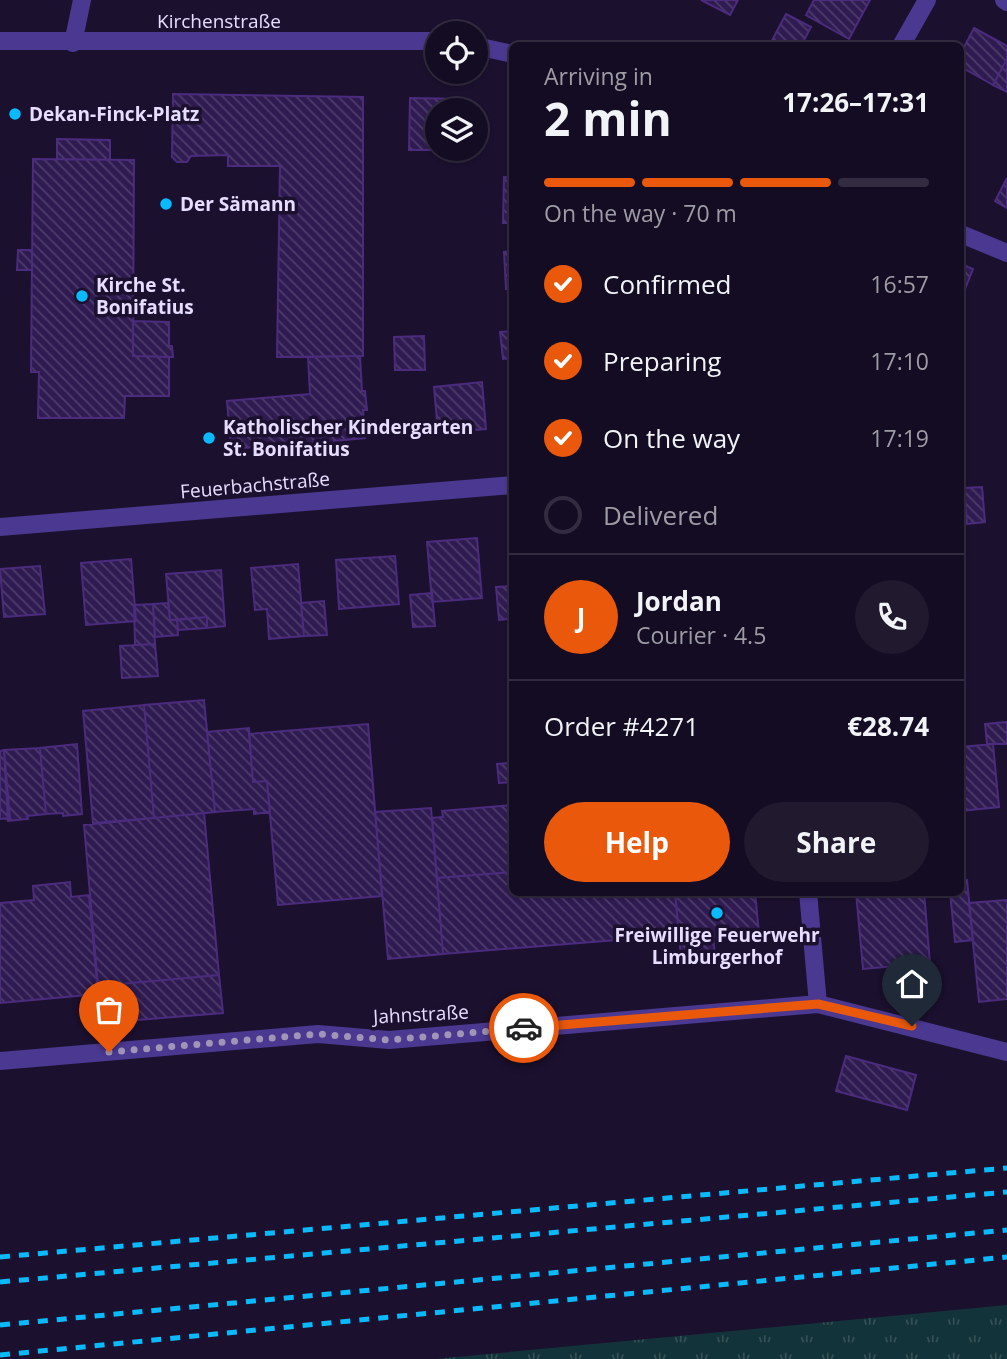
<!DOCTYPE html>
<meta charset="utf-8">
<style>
:root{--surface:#140c22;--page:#211a2f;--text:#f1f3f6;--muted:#9d9ba5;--line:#332c40;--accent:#ea580c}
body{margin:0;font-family:"Open Sans",sans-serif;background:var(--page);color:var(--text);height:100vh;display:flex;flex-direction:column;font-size:26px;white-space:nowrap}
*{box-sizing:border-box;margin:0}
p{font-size:23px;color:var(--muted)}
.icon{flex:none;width:38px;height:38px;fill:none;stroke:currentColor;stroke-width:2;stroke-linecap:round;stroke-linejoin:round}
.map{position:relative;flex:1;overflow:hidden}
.sheet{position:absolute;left:509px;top:42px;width:455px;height:854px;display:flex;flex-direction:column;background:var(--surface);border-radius:10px;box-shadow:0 2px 5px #0004,0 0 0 2px var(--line)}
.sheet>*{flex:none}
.fabs{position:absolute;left:425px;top:21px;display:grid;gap:14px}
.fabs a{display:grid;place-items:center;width:63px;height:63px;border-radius:50%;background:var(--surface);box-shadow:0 2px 5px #0004,0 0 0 2px var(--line);font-size:35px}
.pin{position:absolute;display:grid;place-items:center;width:60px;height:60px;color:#fff;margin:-72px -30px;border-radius:50% 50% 50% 0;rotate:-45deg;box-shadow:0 0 7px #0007}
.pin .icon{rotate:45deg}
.courier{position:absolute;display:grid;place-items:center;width:70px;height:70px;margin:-35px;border:5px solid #ea580c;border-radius:50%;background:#fff;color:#222;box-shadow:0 2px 9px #0007}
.summary em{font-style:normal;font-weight:700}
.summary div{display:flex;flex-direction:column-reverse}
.summary{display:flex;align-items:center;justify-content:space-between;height:119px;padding:0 35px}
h1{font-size:46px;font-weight:700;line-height:52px}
.bar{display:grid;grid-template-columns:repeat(4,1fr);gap:10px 7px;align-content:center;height:84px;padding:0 35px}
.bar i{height:9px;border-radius:5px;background:var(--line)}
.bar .selected{background:var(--accent)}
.bar p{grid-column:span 4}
.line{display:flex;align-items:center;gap:18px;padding:0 35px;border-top:2px solid var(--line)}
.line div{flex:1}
.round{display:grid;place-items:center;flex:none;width:74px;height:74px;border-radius:37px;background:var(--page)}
ol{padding:0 35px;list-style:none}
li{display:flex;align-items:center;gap:21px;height:77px}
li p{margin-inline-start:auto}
li .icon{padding:7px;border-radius:50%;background:var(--accent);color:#fff;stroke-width:4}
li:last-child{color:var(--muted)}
li i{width:38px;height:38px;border:4px solid var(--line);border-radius:50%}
.cta{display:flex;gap:14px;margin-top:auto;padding:14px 35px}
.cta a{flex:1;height:80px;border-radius:42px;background:var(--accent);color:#fff;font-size:28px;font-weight:700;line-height:80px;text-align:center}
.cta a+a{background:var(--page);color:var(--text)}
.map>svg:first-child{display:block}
.park{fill:url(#park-tufts)}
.building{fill:url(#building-back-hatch);stroke:#4b2b7e;stroke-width:2}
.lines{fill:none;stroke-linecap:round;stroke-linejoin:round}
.street{stroke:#4b3890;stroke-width:18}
.rail{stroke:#09baff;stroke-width:5;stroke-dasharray:10 9;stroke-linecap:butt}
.done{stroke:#a095b6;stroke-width:7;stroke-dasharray:0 12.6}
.route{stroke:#ea580c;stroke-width:9}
.poi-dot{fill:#09baff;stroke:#1b102e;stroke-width:2.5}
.labels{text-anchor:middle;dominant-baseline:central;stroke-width:7;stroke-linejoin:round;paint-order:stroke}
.street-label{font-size:19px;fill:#e7ddff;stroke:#1b102e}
.poi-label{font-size:19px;font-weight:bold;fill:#e7ddff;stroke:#1b102e;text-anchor:start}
</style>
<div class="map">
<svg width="1007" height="1359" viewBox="0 0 1007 1359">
<defs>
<pattern id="park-tufts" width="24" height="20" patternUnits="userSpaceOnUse" patternTransform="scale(1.75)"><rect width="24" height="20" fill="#123339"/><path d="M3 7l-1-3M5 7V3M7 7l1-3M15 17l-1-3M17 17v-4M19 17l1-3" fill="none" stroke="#345057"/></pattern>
<pattern id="building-back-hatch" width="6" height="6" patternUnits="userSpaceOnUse" patternTransform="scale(1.75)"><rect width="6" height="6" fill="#2f1b51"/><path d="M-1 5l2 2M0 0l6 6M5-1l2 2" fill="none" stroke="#4d3c6b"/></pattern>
</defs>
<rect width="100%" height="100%" fill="#1b102e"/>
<path class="park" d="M1007,1305V1359H435Z"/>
<path class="building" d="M701,0H738L730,15Z
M814,0H870L849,39L806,15Z
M786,14L811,27L801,46H769Z
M974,28L1007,46V59L993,85L961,67V53Z
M1007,59V92L993,85Z
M173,94L363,97V356L277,357L280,166H228V155L191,156L187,162H177L172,157Z
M410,98L466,99V110H438V149L475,150H409Z
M57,139L110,140V160L57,159Z
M33,159L134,160L133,356L169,357V396H125L124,418H38L39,372H31Z
M504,177L513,178V223H503Z
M1007,178V208L995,201Z
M18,250H32V270H17Z
M513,251V288L506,289L504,252Z
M961,264L973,269L961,299Z
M133,321L169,322V346H172L173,357L133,356Z
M513,331V358L503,359L500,332Z
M424,336L425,370H395L394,337Z
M360,356L362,391H365L367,410H363L365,438L334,441V444H329L328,441L231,449L227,401L310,394L308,357Z
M482,382L486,429L438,433L434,387Z
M982,487L985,522L967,524L964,488Z
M477,538L482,598L432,602L427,542Z
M395,556L399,604L339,609L336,560Z
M131,559L136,621L86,625L81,563Z
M298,564L304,636L269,639L267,609L255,610L251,568Z
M40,566L45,614L4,617L0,569Z
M221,570L225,626L207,628V617L170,620L166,574Z
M513,586V618L499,620L496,587Z
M432,593L435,626L413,627L410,595Z
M324,601L327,635L304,636L301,603Z
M168,603L170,620H177L178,635L155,637L153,604Z
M153,604L155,644L135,645L134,605Z
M207,617V628L178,630L177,620Z
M155,644L158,676L122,678L120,646Z
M204,700L215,812L154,818L144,705Z
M144,705L154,818L93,823L83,711Z
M1007,722V744H987L985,724Z
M368,724L382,896L278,905L267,781L253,782L249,734Z
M249,728L253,782L267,781L270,812L254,814V809L215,812L207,732Z
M77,744L82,814L63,816V813L46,814L40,748Z
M993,744L999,807L961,811V747Z
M40,748L46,814L27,816L28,819L8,821L4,750Z
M4,750L10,818L0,819V751Z
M510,763L512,782L499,783L497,764Z
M513,805V872L437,878L432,818L443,817L442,811Z
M431,808L443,954L388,959L375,812Z
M204,813L219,975L98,986L84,825Z
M513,872V892H675L679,935L443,954L437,878Z
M967,880L973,940L955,942L950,892H961V881Z
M70,882L71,897L89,895L98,994L0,1003V903L34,900L33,886Z
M675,892H755L759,933L713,937L715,954L681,957Z
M856,892H924L930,963L863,969Z
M1007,900V999L979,1002L969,903Z
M219,975L223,1013L101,1023L98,986Z
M846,1056L916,1075L907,1110L836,1091Z"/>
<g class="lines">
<path class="street" d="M1004,0L1007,2
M0,41H438
M73,43L82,0
M476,46L513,54
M901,46L927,0
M961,234L1007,253
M0,527L513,485
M808,892L818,1004
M0,1061L318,1034L389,1040L818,1004L1007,1052"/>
<path class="rail" d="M0,1257L1007,1168
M0,1282L1007,1192
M0,1325L1007,1230
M0,1355L1007,1257"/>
</g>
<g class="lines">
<path class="done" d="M109,1052L318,1034L389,1040L524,1028"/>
<path class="route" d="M524,1028L818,1004L912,1026"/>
</g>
<g class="poi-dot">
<circle cx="15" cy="114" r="7"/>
<circle cx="166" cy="204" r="7"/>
<circle cx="82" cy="296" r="7"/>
<circle cx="209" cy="438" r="7"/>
<circle cx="717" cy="913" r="7"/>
</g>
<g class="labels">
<g class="street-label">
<text x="219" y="21">Kirchenstraße</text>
<text transform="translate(255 485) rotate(-5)">Feuerbachstraße</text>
<text transform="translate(421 1014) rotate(-3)">Jahnstraße</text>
</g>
<g class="poi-label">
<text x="29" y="114">Dekan-Finck-Platz</text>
<text x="180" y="204">Der Sämann</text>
<text x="96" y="285">Kirche St.<tspan x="96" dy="22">Bonifatius</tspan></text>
<text x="223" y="427">Katholischer Kindergarten<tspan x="223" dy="22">St. Bonifatius</tspan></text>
<text x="717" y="935" text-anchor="middle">Freiwillige Feuerwehr<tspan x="717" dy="22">Limburgerhof</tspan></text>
</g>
</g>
</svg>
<div class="fabs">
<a><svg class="icon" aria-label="locate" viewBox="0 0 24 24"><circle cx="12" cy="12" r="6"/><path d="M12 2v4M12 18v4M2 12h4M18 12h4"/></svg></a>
<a><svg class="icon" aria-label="layers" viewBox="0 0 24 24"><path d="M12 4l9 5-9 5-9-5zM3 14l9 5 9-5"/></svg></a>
</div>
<div class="pin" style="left:109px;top:1052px;background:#ea580c"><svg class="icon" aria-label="bag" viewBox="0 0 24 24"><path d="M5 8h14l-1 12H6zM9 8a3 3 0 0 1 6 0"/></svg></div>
<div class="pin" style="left:912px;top:1026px;background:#1f2937"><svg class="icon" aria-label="home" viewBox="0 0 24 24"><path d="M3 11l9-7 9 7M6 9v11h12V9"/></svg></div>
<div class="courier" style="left:524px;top:1028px"><svg class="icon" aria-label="car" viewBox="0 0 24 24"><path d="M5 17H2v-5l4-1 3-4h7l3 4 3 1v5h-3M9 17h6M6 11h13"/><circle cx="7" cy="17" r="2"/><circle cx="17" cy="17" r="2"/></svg></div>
<section class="sheet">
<div class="summary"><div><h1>2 min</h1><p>Arriving in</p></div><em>17:26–17:31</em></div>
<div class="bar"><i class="selected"></i><i class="selected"></i><i class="selected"></i><i></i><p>On the way · 70 m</p></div>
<ol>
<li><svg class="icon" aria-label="check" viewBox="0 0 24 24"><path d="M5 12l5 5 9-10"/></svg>Confirmed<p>16:57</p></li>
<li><svg class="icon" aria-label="check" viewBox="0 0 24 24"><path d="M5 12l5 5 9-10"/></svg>Preparing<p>17:10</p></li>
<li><svg class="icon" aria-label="check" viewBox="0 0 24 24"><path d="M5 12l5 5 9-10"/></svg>On the way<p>17:19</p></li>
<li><i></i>Delivered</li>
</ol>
<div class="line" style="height:126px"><b class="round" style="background:var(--accent);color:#fff">J</b><div><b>Jordan</b><p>Courier · 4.5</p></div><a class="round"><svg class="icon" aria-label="phone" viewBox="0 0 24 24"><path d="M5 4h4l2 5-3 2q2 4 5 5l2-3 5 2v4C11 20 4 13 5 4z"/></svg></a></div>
<div class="line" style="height:91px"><div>Order #4271</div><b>€28.74</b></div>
<div class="cta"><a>Help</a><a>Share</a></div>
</section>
</div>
